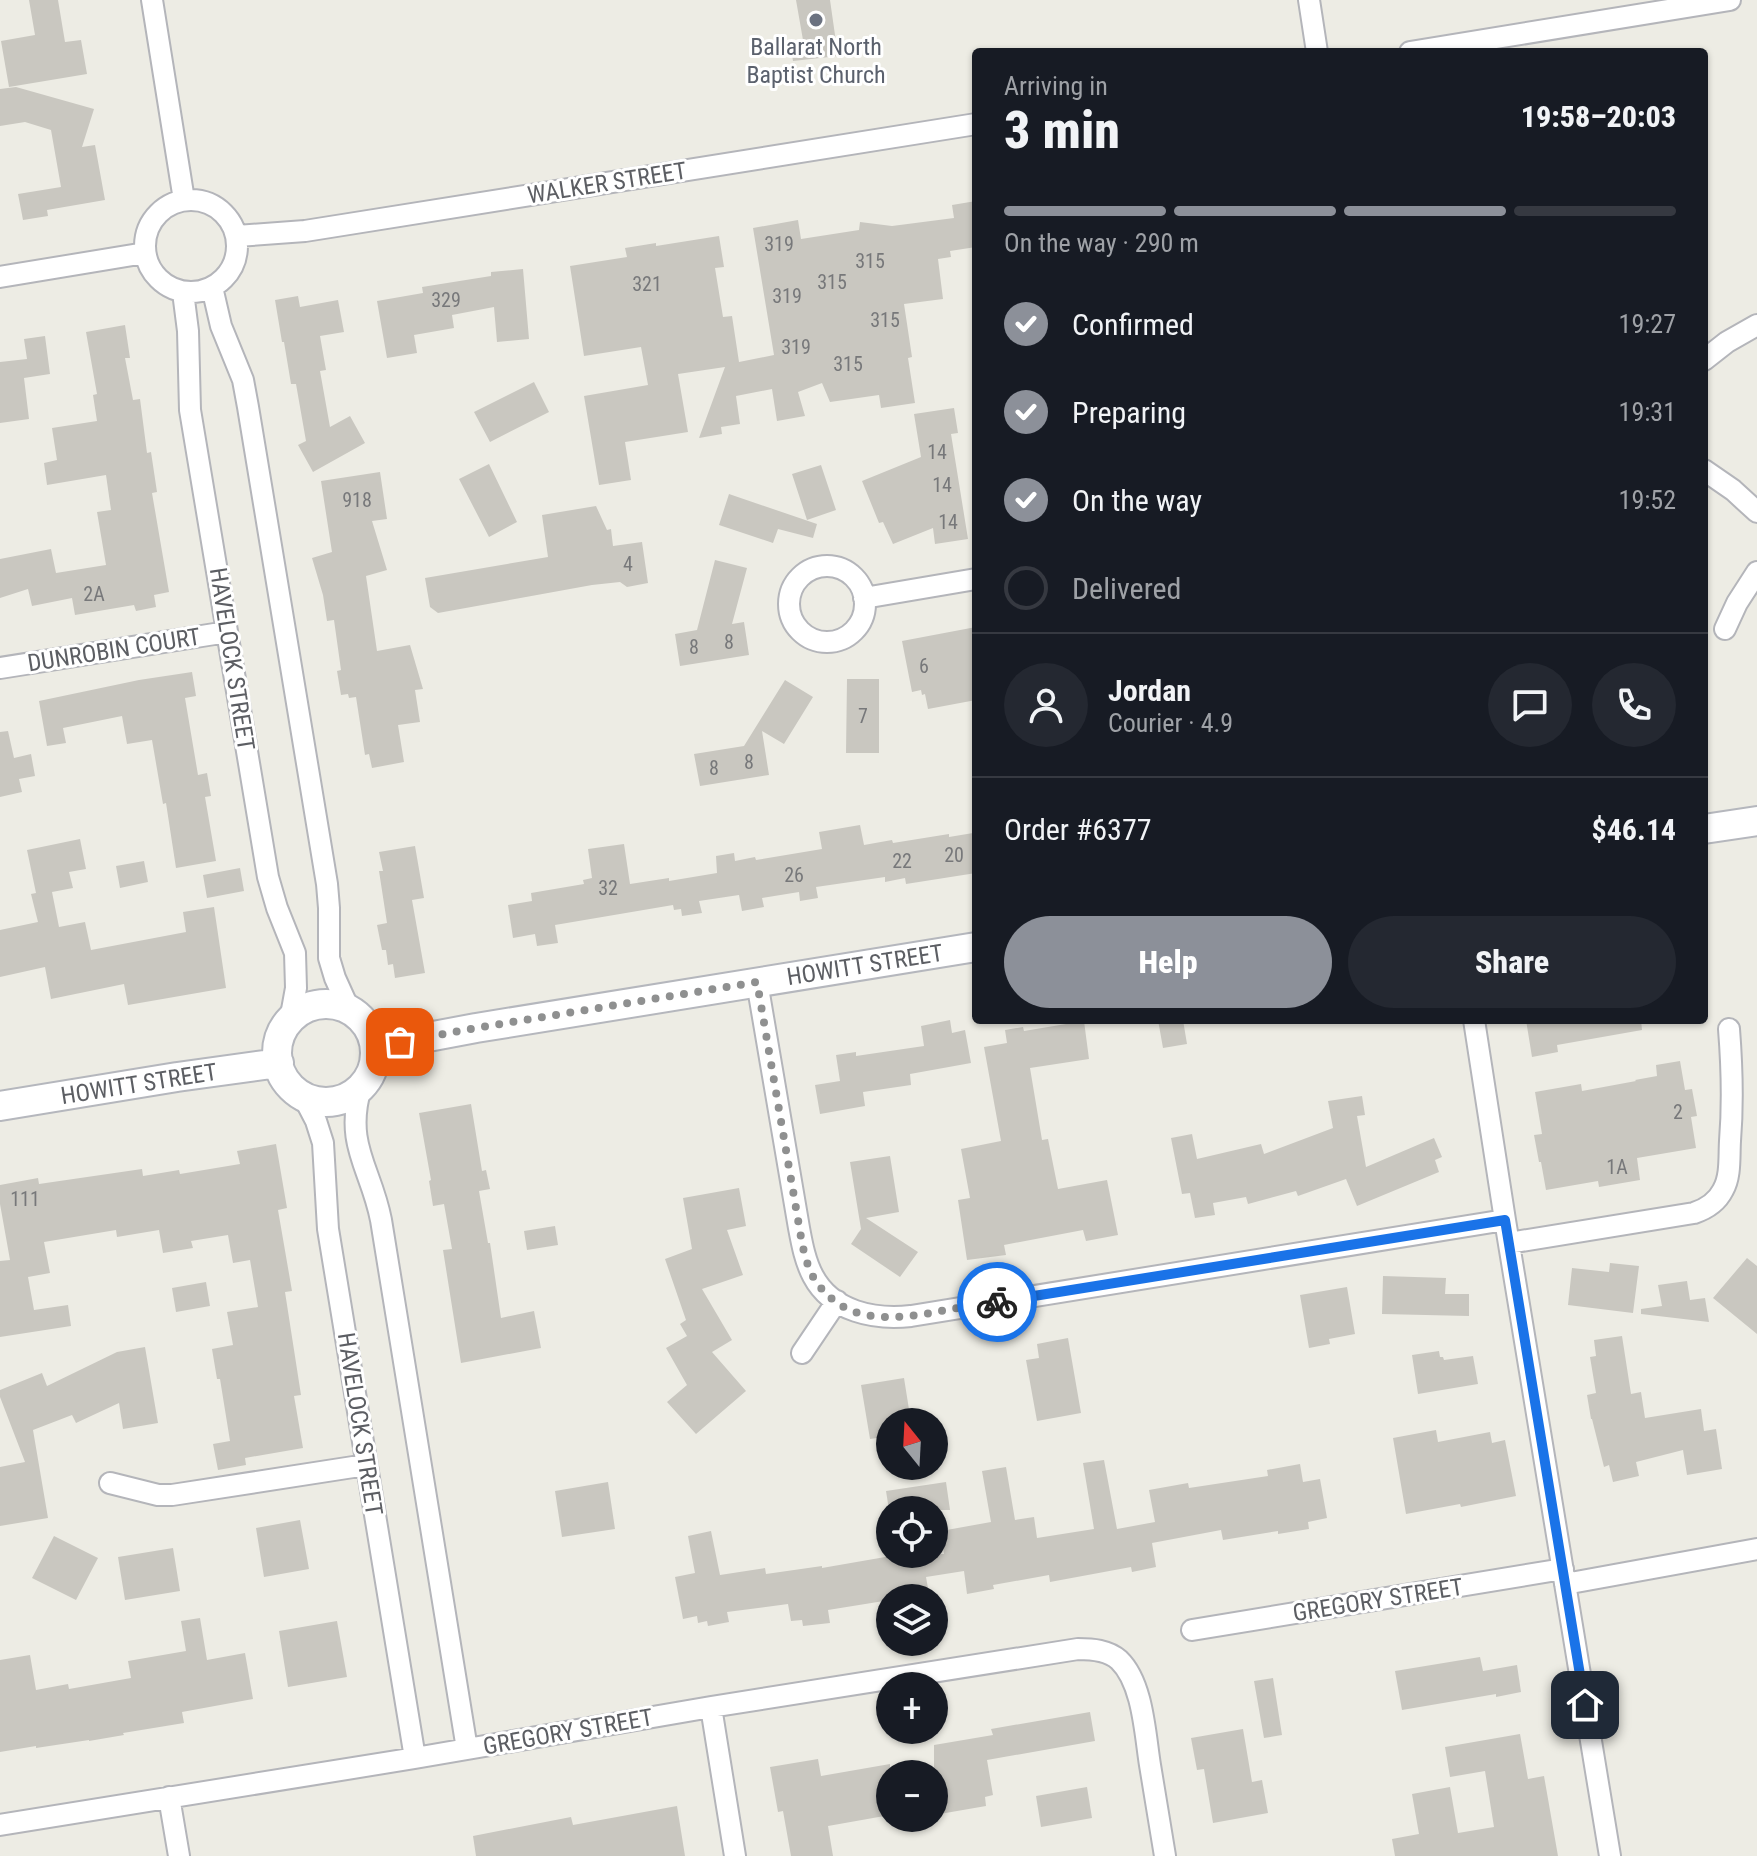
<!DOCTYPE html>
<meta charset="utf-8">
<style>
:root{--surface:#171b24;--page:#242831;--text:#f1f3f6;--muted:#9ea1a6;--line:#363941;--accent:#8c9099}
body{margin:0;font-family:"Roboto Condensed",sans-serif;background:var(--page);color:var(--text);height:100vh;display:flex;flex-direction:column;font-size:30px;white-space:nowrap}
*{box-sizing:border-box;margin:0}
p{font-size:26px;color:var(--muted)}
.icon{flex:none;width:44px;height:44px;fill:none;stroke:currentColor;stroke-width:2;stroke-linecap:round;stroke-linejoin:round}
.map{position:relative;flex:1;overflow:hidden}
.sheet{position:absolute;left:972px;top:48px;width:736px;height:976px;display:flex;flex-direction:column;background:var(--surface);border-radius:8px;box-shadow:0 2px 6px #0004}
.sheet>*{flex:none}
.needle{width:52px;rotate:342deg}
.buttons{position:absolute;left:876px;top:1408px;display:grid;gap:16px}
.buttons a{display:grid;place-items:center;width:72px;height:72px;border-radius:50%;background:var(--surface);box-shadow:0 2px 6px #0004;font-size:40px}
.pin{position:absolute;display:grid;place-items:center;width:68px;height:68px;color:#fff;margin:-34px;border-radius:16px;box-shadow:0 4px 12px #0006}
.courier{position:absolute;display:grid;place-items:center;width:80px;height:80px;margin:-40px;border:6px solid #1a73e8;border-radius:50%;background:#fff;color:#222;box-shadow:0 2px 10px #0007}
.overview em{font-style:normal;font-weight:800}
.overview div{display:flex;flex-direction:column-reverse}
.overview{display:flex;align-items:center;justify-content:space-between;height:136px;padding:0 32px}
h1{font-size:52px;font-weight:800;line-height:60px}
.bar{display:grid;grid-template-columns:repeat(4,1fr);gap:12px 8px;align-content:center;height:96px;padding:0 32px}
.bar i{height:10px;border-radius:6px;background:var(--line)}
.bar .active{background:var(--accent)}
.bar p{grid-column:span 4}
.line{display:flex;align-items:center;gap:20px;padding:0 32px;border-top:2px solid var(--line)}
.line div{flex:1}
.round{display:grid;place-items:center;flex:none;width:84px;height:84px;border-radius:42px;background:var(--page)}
ol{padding:0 32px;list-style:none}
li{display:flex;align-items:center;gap:24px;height:88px}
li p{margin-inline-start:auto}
li .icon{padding:8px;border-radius:50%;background:var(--accent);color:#fff;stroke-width:4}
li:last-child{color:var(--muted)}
li i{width:44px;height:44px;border:4px solid var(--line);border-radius:50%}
.button{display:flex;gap:16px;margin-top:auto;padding:16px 32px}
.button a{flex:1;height:92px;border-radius:48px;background:var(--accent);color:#fff;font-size:32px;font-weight:800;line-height:92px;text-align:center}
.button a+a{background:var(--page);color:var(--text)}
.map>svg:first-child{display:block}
.building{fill:#c9c7c0}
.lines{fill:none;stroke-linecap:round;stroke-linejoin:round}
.street-casing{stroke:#b4b5ba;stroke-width:24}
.secondary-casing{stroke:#b5b7bd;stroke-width:32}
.street{stroke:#fff;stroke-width:20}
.secondary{stroke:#fff;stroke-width:28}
.done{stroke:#8f9090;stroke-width:8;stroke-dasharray:0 14.4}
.route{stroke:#1a73e8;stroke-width:10}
.worship-dot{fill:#6b7280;stroke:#fff;stroke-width:3}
.labels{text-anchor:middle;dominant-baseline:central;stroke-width:6;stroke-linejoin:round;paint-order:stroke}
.number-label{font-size:20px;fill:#77787a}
.worship-label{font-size:24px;fill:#5b616d;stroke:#fff}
.street-label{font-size:24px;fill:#5c5e63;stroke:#fff}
</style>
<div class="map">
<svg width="1757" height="1856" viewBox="0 0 1757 1856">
<rect width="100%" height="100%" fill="#edece4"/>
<path class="building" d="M29,0H58L65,42L81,40L87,74L9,87L1,41L35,35Z
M796,0H830L838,56L793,61L790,42L803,40Z
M16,87L94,109L82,147L95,145L105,200L47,210L48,216L23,220L18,194L61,187L51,130L25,122L0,126V89Z
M976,201V247L950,251L951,257L938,259L943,299L904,304L912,357L908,358L915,403L881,408L879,395L830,402L822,383L798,392L805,416L777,421L772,389L736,396L740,424L721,427L722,434L699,438L725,367L678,374L688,432L625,442L631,480L599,485L584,396L648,385L641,347L584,356L570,266L627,257L625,248L656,243V246L719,236L724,267L715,268L723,317L732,316L739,362L774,355L753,228L798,220L801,239L859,230L860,222L892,226L954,218L952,205Z
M523,269L529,339L497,342L494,307L452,315L454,328L414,335L417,353L387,358L377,301L423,293L422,287L491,276V272Z
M298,296L300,307L338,300L344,332L320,336L326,370L320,371L330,427L350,416L365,443L313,472L298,445L306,441L296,384H291L284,342H282L275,300Z
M125,325L130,358H125L133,400L140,399L147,453L151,452L157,492L152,493L169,592L154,595L156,607L136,611L134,605L75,615L72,598L32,606L28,589L0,598V559L51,549L56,573L106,565L97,512L111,510L106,475L47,485L44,463L57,460L52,428L97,421L93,395L97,394L86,332Z
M45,336L50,374L24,378L29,419L0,423V362L27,359L24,339Z
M534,382L549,412L490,442L474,412Z
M954,408L958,433L951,434L968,539L935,544L933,528L893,544L883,522L879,523L862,481L921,457L914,414Z
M489,464L517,522L489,537L459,479Z
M821,465L836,510L807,520L792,474Z
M380,472L387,519L372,521L387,570L366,576L377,651L410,645L423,689L415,690L420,722L398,725L404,762L372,768L369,754L365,755L356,697L349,698L348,694L341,695L337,671L341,670L334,620L327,621L323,595L312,558L332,552L321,481Z
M729,494L817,524L813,538L778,529L773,543L719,525Z
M596,506L607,530L611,529L613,546L642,542L648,583L627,587L620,582L592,585L438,613L430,607L425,578L548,557L542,515Z
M715,560L747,568L732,624L744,622L749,655L680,666L675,634L697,630Z
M976,627V700L928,709L925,694L922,695L921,690L912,692L902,641Z
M192,672L196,696L185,698L198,775L207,773L211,796L205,797L216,861L176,868L166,803L163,804L152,740L127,744L122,716L63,728L66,743L47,746L39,701L139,680Z
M847,679H879V753H846Z
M785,680L813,697L784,744L762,731L769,775L700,786L694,754L744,746Z
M8,731L14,758L31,754L35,776L19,779L22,792L0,797V732Z
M860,825L864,845L892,840L893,843L949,834V837L973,833L976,853V873L906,884L905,878L885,882V877L816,887L818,898L800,901L799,892L762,898L764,907L742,911L739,895L699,901L702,913L682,916L681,909L674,910L673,905L555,925L558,943L537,946L535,934L513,938L508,905L532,901L531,893L584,884L583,880L592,878L588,849L624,844L630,884L669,878V881L717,873L716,856L734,853L735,861L755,857L756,860L822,849L819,832Z
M80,839L86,869L69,872L73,888L52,892L59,927L85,922L91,950L186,932L183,912L214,907L226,988L128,1005L124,984L51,999L45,967L0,977V930L38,922L31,894L36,893L27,850Z
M415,846L424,898L412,900L425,973L395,978L393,964L388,965L386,950H382L377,925L387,923L379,871H383L379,852Z
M144,861L148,882L120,888L116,866Z
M240,868L244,891L207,898L203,875Z
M950,1020L952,1033L965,1030L971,1063L910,1074L911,1085L863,1092L865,1106L820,1114L815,1085L840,1081L836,1055L856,1052V1056L924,1046L921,1026Z
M1158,1020H1183L1187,1044L1163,1048Z
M1526,1020H1641L1642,1030L1557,1045L1558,1052L1532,1057Z
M1084,1021L1089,1059L1030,1068L1042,1140L1048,1139L1058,1189L1107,1180L1118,1235L1086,1241L1083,1230L1004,1245L1006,1255L967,1260L958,1200L970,1198L961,1149L1001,1141L984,1047L1007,1043L1005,1030L1023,1027L1024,1031Z
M1680,1061L1685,1090L1692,1089L1697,1116L1691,1117L1696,1148L1637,1158L1640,1180L1599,1187L1598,1181L1546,1190L1541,1162H1539L1534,1135L1542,1134L1535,1092L1581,1084L1582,1091L1636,1081L1635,1080L1657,1076L1656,1065Z
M1362,1096L1365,1115L1357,1116L1366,1167L1434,1138L1442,1157L1435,1160L1439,1172L1357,1206L1346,1179L1298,1196L1296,1191L1248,1204L1246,1197L1213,1203L1215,1215L1195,1218L1190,1193L1182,1194L1171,1138L1192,1134L1197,1159L1261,1144L1264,1154L1333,1128L1328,1101Z
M471,1104L482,1171L486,1170L490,1189L479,1191L488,1243H490L501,1318L534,1311L541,1348L461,1363L443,1250L452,1249L444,1204L433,1206L429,1181L431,1180L419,1113Z
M276,1144L287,1208L278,1210L292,1291L285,1292L301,1395L294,1396L303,1448L245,1458L246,1465L218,1470L213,1444L230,1441L220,1379H217L212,1349L233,1345L227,1312L258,1307L250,1260L233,1263L228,1235L191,1241L193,1248L163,1253L159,1230L117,1237L116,1230L44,1242L50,1273L28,1277L34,1310L68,1305L71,1326L0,1337V1261L10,1260L0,1204V1185L38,1178L39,1184L142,1169L143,1176L179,1170L180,1174L240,1164L237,1151Z
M890,1156L899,1212L866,1218L918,1252L900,1277L851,1244L861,1229L850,1162Z
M739,1188L746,1226L727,1230L743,1275L702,1289L732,1340L712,1352L746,1391L696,1434L667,1402L687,1385L666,1348L687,1336L680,1324L686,1320L665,1259L692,1249L683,1198Z
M555,1226L558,1245L527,1250L524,1231Z
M1747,1258L1757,1266V1334L1713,1298Z
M1610,1263L1639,1266L1633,1313L1568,1305L1572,1268L1609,1272Z
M1383,1276L1446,1278L1445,1294H1469V1316L1382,1314Z
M1687,1281L1690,1300L1705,1298L1709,1322L1641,1314V1309L1662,1306L1658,1285Z
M206,1282L210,1306L176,1312L172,1288Z
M1347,1287L1355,1334L1329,1339L1330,1344L1309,1348L1300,1295Z
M1622,1336L1631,1394L1641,1392L1645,1418L1701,1409L1704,1431L1716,1429L1722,1469L1687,1475L1683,1450L1636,1462L1639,1476L1613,1482L1609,1465L1604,1467L1592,1419H1591L1587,1395L1596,1393L1590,1357L1596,1356L1594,1340Z
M1068,1338L1081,1413L1037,1421L1026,1360L1039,1358L1037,1344Z
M145,1347L158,1423L123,1429L119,1403L76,1423L72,1415L33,1430L48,1518L0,1526V1467L25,1462L0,1397V1390L42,1373L47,1386L117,1352Z
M1439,1351L1440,1357H1443L1444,1360L1473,1356L1478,1384L1418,1394L1412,1355Z
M904,1378L911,1422H890V1436L870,1439L861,1385Z
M1436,1430L1438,1442L1490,1432L1492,1443L1505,1440L1516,1496L1461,1507L1460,1504L1406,1514L1393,1438Z
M1104,1460L1117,1529L1155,1522L1149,1490L1188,1483L1189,1488L1268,1476L1267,1470L1300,1464L1303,1482L1320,1479L1327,1518L1308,1522L1309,1529L1278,1534V1531L1223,1540L1221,1530L1152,1543L1156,1567L1132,1572L1131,1567L1050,1582L1049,1575L993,1585L994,1589L967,1594L964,1571L926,1577L929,1594L905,1598H890V1600L828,1610L830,1623L803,1626L802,1620L791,1621L788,1604L727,1612L729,1622L708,1626L707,1621L698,1623L697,1616L683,1619L675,1577L695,1573L688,1536L711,1531L720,1575L765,1568L766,1574L822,1566V1568L891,1556V1554H944L941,1531L991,1522L982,1471L1006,1467L1015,1520L1034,1517L1037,1538L1094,1529L1083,1463Z
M608,1482L615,1529L562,1537L555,1491Z
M946,1482L950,1510H889L886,1491Z
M300,1520L309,1569L264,1577L256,1528Z
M54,1536L98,1558L76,1600L32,1578Z
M173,1548L180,1591L125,1600L118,1557Z
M200,1618L207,1660L245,1653L253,1699L182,1712L184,1723L123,1733L124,1735L89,1741V1740L36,1748V1746L0,1752V1660L30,1655L36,1690L68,1684L69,1689L131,1678L128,1661L186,1651L181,1621Z
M337,1621L347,1677L288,1687L279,1631Z
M1480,1657L1483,1671L1517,1665L1521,1692L1496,1697V1694L1402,1710L1395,1671Z
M1273,1678L1282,1735L1264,1738L1254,1681Z
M1090,1712L1095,1741L987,1760L993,1795L985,1797L986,1806L934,1815V1745L993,1735L991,1729Z
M1243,1729L1252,1782L1262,1780L1268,1813L1213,1823L1204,1769L1197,1770L1191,1738Z
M1520,1734L1528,1779L1544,1776L1558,1856H1395L1392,1839L1419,1834L1412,1794L1450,1787L1458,1833L1494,1827L1485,1771L1450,1777L1445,1747Z
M818,1759L821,1776L890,1764V1815L828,1826L833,1856H791L783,1811L778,1812L770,1767Z
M1087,1787L1092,1818L1041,1827L1036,1796Z
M677,1806L685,1856H476L473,1836L571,1817L573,1825Z"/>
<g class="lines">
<g class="street-casing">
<path id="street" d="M152,0L184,200
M1309,0L1317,52
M1410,52L1730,0
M145 246a46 46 0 1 1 92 0a46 46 0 1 1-92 0Z
M237,236L305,231L976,124
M0,277L145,253
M212,287L221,326L243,380L248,407L327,884L329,908V958L335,978L349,1009
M183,292L188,331L190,410L268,877L277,908L295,953L296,988L290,1021
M1704,360L1727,342L1757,325
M1704,470L1733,490L1757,512
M789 604a38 38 0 1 1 76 0a38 38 0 1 1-76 0Z
M864,598L976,579
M1725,629L1737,603L1757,572
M0,668L227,632
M757,982L799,1228C802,1244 805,1261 813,1276C832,1312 875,1320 911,1316L1505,1220
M1474,1020L1505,1220L1610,1856
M361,1087C344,1145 371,1168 381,1220L467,1749
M302,1094L316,1121L323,1143L328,1229L415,1758
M1509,1243L1694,1213C1706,1209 1717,1202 1723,1190C1731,1176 1729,1157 1730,1141C1733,1104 1732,1067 1729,1029
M802,1353L837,1301
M110,1483L158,1495H172L366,1465
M1565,1584L1757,1549
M1192,1630L1563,1569
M711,1707L735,1856
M169,1797L179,1856
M0,1825L415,1758L711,1707L1078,1649C1092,1649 1108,1650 1119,1660C1143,1683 1145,1734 1150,1765C1155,1795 1160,1826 1165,1856"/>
</g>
<g class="secondary-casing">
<path id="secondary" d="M1704,829L1757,821
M277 1053a49 49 0 1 1 98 0a49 49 0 1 1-98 0Z
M375,1047L476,1028L976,947
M0,1106L177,1077L279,1063"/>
</g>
<use href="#street" class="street"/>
<use href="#secondary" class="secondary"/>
</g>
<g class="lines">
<path class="done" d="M400,1042L476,1028L757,982L802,1243C805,1257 809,1272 817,1283C847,1324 892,1320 936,1312C956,1308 977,1305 997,1302"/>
<path class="route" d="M997,1302L1505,1220L1585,1705"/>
</g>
<circle class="worship-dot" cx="816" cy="20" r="8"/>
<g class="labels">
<g class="number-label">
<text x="779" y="244">319</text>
<text x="870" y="261">315</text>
<text x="832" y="282">315</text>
<text x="647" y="284">321</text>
<text x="787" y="296">319</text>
<text x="446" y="300">329</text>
<text x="885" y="320">315</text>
<text x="796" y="347">319</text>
<text x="848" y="364">315</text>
<text x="937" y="452">14</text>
<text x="942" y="485">14</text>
<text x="357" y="500">918</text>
<text x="948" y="522">14</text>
<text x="628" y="564">4</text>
<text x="94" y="594">2A</text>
<text x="729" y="642">8</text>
<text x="694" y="647">8</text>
<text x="924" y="666">6</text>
<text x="863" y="716">7</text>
<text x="749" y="762">8</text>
<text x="714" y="768">8</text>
<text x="954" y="855">20</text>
<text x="902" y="861">22</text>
<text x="794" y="875">26</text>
<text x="608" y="888">32</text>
<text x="1678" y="1112">2</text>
<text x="1617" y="1167">1A</text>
<text x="25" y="1199">111</text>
</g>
<g class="worship-label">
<text x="816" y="47">Ballarat North<tspan x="816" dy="28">Baptist Church</tspan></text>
</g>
<g class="street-label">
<text transform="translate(607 183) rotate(-9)">WALKER STREET</text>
<text transform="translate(114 650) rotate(-9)">DUNROBIN COURT</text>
<text transform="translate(232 659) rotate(81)">HAVELOCK STREET</text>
<text transform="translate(865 965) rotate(-9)">HOWITT STREET</text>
<text transform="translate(139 1084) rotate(-9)">HOWITT STREET</text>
<text transform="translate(360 1424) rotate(81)">HAVELOCK STREET</text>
<text transform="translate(1378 1600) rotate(-9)">GREGORY STREET</text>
<text transform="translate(568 1732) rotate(-10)">GREGORY STREET</text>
</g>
</g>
</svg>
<div class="buttons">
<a><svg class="needle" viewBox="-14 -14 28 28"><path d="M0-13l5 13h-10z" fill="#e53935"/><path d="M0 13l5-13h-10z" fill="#9ea1a6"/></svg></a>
<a><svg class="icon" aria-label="locate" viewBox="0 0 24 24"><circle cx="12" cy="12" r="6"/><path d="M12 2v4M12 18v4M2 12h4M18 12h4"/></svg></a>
<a><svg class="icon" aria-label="layers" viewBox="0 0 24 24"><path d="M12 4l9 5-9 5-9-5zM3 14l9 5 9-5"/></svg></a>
<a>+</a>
<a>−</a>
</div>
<div class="pin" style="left:400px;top:1042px;background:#ea580c"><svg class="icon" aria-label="bag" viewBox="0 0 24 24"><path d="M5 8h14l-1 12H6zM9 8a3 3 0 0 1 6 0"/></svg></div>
<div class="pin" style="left:1585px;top:1705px;background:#1f2937"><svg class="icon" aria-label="home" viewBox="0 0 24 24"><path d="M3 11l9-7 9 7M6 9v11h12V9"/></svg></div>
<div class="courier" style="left:997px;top:1302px"><svg class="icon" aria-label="bike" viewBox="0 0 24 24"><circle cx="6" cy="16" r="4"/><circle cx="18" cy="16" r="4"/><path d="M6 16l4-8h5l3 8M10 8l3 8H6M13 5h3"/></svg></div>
<section class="sheet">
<div class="overview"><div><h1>3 min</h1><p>Arriving in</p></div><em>19:58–20:03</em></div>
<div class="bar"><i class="active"></i><i class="active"></i><i class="active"></i><i></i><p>On the way · 290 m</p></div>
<ol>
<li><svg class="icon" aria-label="check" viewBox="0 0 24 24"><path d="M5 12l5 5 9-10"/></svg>Confirmed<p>19:27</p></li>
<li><svg class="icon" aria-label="check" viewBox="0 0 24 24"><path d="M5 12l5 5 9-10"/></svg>Preparing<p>19:31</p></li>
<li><svg class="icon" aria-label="check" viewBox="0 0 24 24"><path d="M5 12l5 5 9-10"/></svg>On the way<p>19:52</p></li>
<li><i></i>Delivered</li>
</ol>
<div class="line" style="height:144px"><a class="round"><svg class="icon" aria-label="person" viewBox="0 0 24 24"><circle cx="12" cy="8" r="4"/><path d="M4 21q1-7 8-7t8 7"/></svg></a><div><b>Jordan</b><p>Courier · 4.9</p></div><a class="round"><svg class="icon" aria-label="chat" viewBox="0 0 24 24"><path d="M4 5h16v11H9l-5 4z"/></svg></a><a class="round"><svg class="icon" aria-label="phone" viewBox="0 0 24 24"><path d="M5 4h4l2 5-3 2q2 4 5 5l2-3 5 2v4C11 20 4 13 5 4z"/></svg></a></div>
<div class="line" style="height:104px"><div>Order #6377</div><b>$46.14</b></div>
<div class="button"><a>Help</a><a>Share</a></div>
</section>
</div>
